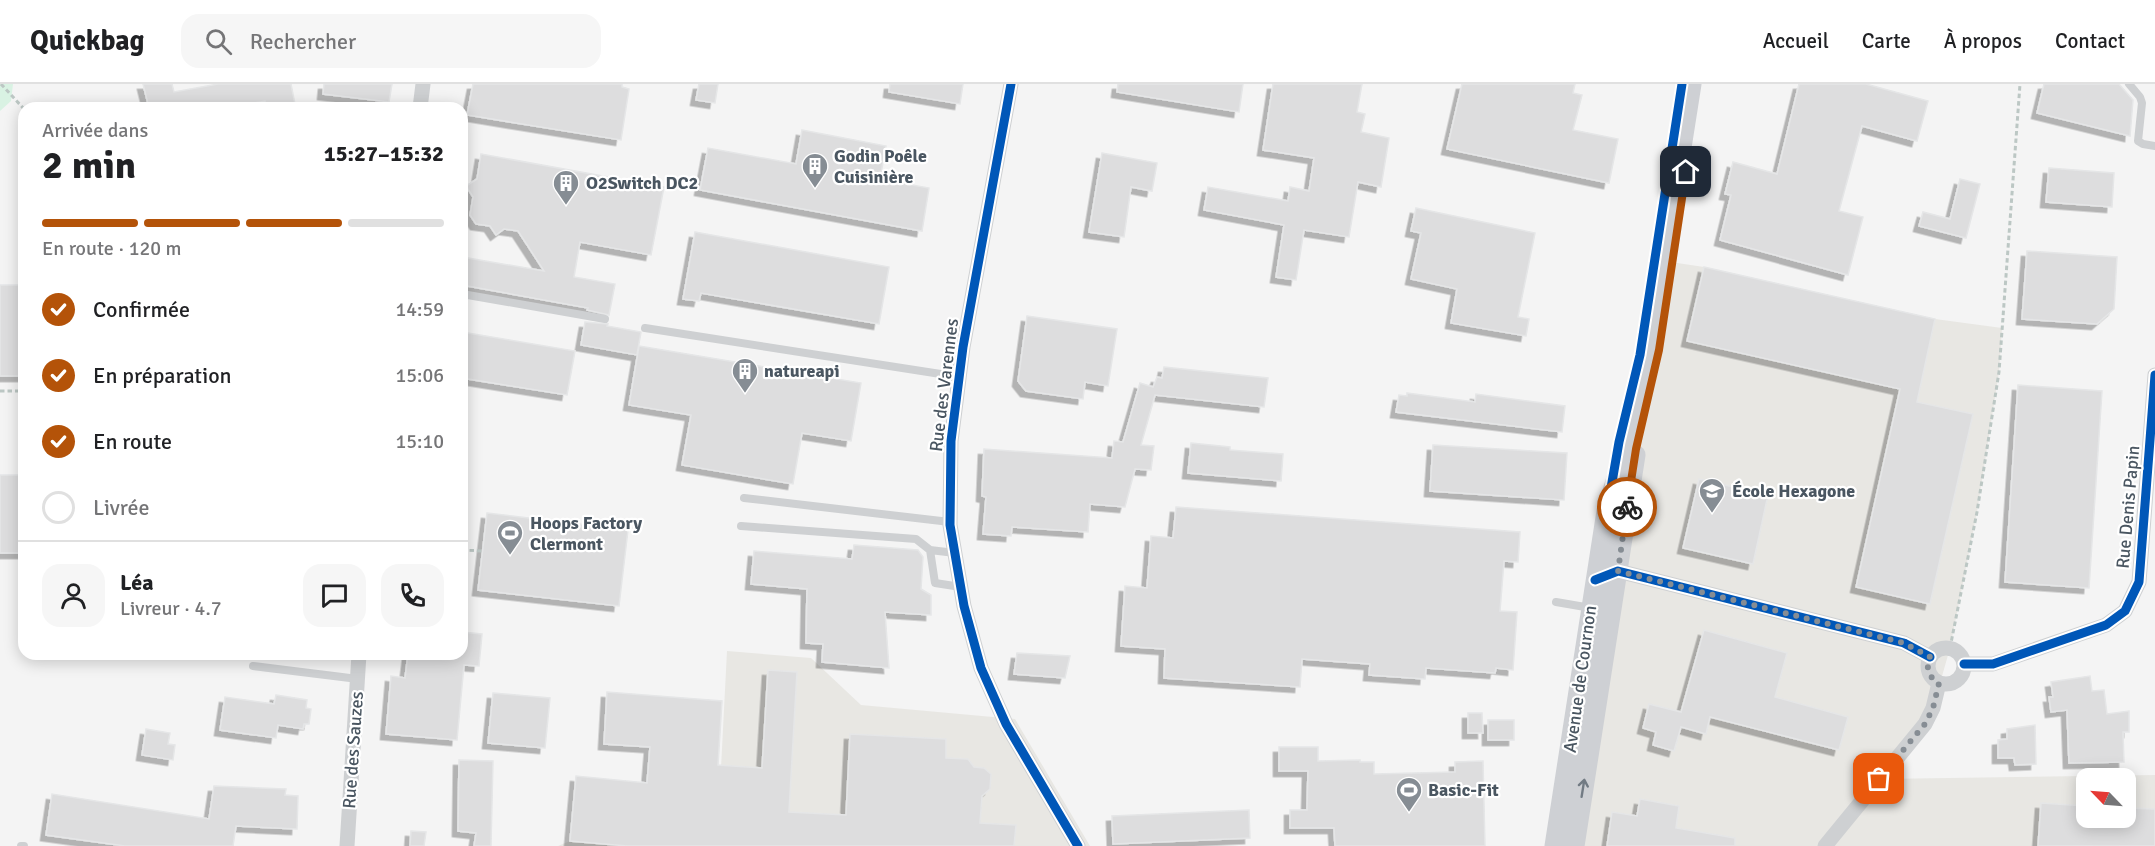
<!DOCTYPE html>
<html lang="fr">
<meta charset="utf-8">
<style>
:root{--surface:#fff;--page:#f6f6f6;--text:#202124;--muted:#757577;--line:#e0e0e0;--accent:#b45309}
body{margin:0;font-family:Signika,sans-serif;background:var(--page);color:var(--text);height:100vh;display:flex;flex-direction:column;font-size:22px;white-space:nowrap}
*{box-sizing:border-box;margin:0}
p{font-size:20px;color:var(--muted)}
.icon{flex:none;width:33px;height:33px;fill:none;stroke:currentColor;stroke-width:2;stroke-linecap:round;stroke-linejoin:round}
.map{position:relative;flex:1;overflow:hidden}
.sheet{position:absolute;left:18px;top:18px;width:450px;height:558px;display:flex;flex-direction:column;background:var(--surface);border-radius:18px;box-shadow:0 3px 15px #0003}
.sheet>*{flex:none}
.needle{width:39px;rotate:295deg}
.tools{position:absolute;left:2076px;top:684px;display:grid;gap:12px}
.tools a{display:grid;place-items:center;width:60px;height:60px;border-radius:12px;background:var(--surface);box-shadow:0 3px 15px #0003;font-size:30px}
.pin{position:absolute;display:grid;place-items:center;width:51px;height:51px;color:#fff;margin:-26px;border-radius:12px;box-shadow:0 3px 9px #0006}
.courier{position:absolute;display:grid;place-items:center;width:60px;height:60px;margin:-30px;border:4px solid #b45309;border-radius:50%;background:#fff;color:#222;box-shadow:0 2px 8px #0007}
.headline em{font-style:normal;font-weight:800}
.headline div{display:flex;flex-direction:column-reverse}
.headline{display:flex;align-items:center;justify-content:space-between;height:102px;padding:0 24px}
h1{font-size:39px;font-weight:800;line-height:45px}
.bar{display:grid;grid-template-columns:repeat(4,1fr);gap:9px 6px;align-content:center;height:72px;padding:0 24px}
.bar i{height:8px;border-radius:4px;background:var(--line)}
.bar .on{background:var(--accent)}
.bar p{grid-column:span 4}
.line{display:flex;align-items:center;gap:15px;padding:0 24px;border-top:2px solid var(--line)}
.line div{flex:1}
.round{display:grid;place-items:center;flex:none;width:63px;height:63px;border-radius:18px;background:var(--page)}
ol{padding:0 24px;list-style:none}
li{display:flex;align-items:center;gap:18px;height:66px}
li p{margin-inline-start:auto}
li .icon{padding:6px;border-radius:50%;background:var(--accent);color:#fff;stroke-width:4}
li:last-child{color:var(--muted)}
li i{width:33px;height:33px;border:3px solid var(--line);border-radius:50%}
header{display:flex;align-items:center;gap:36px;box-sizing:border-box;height:84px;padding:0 30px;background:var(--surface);border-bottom:2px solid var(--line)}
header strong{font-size:28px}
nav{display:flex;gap:33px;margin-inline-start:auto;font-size:21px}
.search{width:420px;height:54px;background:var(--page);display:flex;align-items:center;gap:15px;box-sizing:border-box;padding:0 21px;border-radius:18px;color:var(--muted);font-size:22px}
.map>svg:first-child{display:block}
.commercial{fill:#e8e7e3;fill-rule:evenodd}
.green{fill:#d9f2e3}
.building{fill:#ddddde;stroke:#e5e6e7;stroke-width:1.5;filter:url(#shadow)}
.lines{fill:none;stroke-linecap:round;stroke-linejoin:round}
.path{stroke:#bcc7c4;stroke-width:3;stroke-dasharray:4.5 3;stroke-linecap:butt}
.service{stroke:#ced0d2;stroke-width:8}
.minor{stroke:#ced0d2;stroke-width:15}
.secondary{stroke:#ced0d4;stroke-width:21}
.cycleway-casing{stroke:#fff;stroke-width:13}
.cycleway{stroke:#0057b8;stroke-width:9}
.oneway{stroke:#727b84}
.done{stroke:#868d94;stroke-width:6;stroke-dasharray:0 10.8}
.route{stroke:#b45309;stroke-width:8}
.labels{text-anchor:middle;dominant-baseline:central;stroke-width:4.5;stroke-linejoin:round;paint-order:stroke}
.poi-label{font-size:18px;font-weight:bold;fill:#4a5661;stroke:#fff;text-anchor:start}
.street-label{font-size:18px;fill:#4a5661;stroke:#fff}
</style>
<header>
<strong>Quickbag</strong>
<div class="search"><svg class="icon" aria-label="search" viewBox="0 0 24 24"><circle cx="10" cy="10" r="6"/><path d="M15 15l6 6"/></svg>Rechercher</div>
<nav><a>Accueil</a><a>Carte</a><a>À propos</a><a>Contact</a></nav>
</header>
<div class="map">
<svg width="2155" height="762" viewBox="0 0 2155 762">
<defs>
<filter id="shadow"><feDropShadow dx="-5.5" dy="5.5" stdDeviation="0" flood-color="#0004"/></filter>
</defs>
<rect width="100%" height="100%" fill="#f4f4f4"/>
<path class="commercial" d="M1664,177L1704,183L1935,235L2002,244L1999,288L1977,428L1950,564L1933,624L1880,695L2155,691V762H1567ZM2086,694H2126V734H2086Z
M727,567L811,574L861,621L1015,635L1090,762H717Z
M570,757L627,762H558Z"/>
<path class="green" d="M0,0H13L11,17L0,27Z"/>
<path class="building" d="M143,0H172L174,8L218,0H291L295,20L267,24L265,17L225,24H149Z
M324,0H392L389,18L323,10Z
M473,0H622V3L629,5L621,56L467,31Z
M699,0H718L715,19L696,16Z
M890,0H963L960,20L889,8Z
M1118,0H1243L1239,28L1117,8Z
M1273,0H1362L1357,28L1365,30L1361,48L1389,54L1381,103L1358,98L1349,153L1304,146L1296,196L1276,193L1284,141L1204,126L1208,103L1288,117L1290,103L1309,107L1314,74L1263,66Z
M1462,0H1575L1573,9L1582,11L1573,46L1618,55L1609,99L1447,65Z
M1799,0H1866L1928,17L1917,57L1862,42L1839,127L1863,133L1848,191L1720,156L1731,111L1725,110L1733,78L1777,90Z
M2044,0H2119L2133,16L2130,52L2037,29Z
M802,46L886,62L880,95L929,104L922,147L700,106L708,64L796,80Z
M1102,69L1157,79L1152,107L1131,103L1124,153L1089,148Z
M481,70L664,103L651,171L580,158L574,193L615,200L609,231L587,226L588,224L462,201V173L544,187L518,147L504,145L496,151L490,142L476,140L470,131L473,113L466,102L477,95Z
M2049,84L2114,89L2112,123L2046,118Z
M1960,95L1980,100L1966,154L1919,142L1923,128L1950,135Z
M1416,124L1535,149L1518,233L1529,235L1526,252L1451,239L1457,205L1411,195L1421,149L1411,147Z
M695,148L889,183L879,240L701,209L699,217L683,215Z
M2027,167L2117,173L2114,225L2097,240L2022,235Z
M1704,183L1935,235L1917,318L1973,330L1930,520L1856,503L1900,305L1687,257Z
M0,201H24V292H0Z
M1027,232L1117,245L1108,302L1085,298L1083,315L1026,307L1018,297Z
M585,238L608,240L607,242L641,248L637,271L581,261Z
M462,248L575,267L567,311L462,294Z
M639,262L861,299L851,357L802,349L793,400L682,381L691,331L629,321Z
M1164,283L1268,294L1264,323L1155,311L1141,361L1154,362L1151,386L1135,385L1125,423L1090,420L1088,448L1012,443L1011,452L983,450L986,413L982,412L984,365L1112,374L1114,357L1123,358L1140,299L1153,303L1157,293L1162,294Z
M2018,301L2102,307L2089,504L2005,498Z
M1407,309L1475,318L1476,310L1565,322L1562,348L1396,328L1399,311L1407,312Z
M1191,359L1230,363V366L1283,370L1281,397L1188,389Z
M1433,361L1567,369L1564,416L1430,407Z
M0,391H24V469H0Z
M1699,395L1768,411L1753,480L1683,464Z
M1176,423L1520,448L1518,478L1504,477L1500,527L1517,528L1513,586L1496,584L1495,589L1426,584L1425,595L1369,591L1370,580L1302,575L1300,603L1164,594L1165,565L1121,562L1125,502L1147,504L1151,452L1173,454Z
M487,429L628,446L619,522L478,506Z
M854,461L918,466L923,473L921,505L931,511V531L885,528L889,584L822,578L823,560L806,559L807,505L751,500L754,467L852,475Z
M1704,546L1787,569L1775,613L1848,633L1839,666L1710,633L1706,650L1681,643L1674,667L1653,661L1656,648L1643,644L1649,620L1681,628Z
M462,548L482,550L479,582L464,581L457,656L386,650L391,592L405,594L408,570H462Z
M1017,569L1070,572L1065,594L1014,590Z
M768,586L797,588L789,728L846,731L850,650L946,655V674L968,675L974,683L984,684L991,690L990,705L982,712L980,739L1016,741L1014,762H627L570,757L576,692L647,699L650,663L604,660L607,608L722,617L718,681L762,684Z
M2090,592L2092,607L2104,606L2107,630L2129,627V648H2123L2124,678L2069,679L2067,626L2051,628L2049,613H2053L2051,598Z
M493,609L550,614L545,664L488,659Z
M276,611L307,616L306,624L311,625L309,640H304L303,645L278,641L276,654L220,646L225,613L274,620Z
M1468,629H1482L1483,649H1468Z
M1488,636H1514V656H1488Z
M2035,641L2036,680L2015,681L2014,674H1998V656L2007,655V645Z
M146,645L170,649L168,660L175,661L173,676L142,671Z
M1279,663H1318V677L1360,676V678H1374V690L1455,688V678L1483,677L1485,762H1335L1334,744H1290V726H1307L1308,687H1279Z
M459,676L493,677L491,762H474L476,749L458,747Z
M214,702L286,705L285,711L298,712L297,745L236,742L233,762H125L46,751L52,710L209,735Z
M1640,715L1679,722L1676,744L1735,754V762H1607L1612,728L1637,732Z
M2041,719L2086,722V734H2126V724L2155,725V762H2038Z
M1249,726L1250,754L1113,760L1112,732Z
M411,747L426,748L424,762H410Z"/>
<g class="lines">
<path class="path" d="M1,0L24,25
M0,307H24
M462,466L482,467
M1950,564L1977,428L1999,288L2020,0"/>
<path class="service" d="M2129,0L2140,13L2142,19L2138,57L2143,60L2155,62
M462,210L605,235
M645,244L960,293
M744,414L950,438
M741,442L916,455L930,466L955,469
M930,466L935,499L961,503
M1556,518L1591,524
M253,582L358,595
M21,762H24"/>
<path class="minor" d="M1011,0L963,263L951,357L950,441L964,522L981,584L1006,640L1078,762
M420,24L423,0
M1607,491L1618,487L1904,559L1930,573
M1928 582a18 18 0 1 1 36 0a18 18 0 1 1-36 0Z
M1964,580H1993L2106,541L2125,527L2139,498L2155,291
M347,762L359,570
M1825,762L1925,640L1933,624L1939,599"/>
<path class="secondary" d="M1555,762L1607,427L1628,358L1647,280L1691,0
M1574,762L1635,371"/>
<g class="cycleway-casing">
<path id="cycleway" d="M1011,0L963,263L951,357L950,441L964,522L981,584L1006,640L1078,762
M1607,427L1619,358L1640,271L1682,0
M1595,496L1618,487L1904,559L1930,573
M1964,580H1993L2106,541L2125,527L2139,498L2155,291"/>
</g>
<use href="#cycleway" class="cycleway"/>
</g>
<defs><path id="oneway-shaft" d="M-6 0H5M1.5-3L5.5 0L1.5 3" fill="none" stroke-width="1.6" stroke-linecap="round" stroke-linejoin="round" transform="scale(1.5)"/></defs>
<use class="oneway" href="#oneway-shaft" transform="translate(1583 704) rotate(-81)"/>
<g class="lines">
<path class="done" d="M1627,423L1618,487L1904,559L1930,573C1925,584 1929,594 1939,599L1933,624L1925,640L1879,695"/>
<path class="route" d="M1627,423L1636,365L1659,266L1686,88"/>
</g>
<defs>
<g id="building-pin" transform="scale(1.35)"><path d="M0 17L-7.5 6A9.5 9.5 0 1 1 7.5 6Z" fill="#868d94" stroke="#fff"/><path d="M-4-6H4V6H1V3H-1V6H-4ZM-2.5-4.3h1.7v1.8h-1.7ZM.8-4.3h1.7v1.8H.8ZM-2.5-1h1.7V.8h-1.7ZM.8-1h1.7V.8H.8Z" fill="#fff"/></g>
<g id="university-pin" transform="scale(1.35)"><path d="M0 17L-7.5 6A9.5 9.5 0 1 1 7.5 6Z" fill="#868d94" stroke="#fff"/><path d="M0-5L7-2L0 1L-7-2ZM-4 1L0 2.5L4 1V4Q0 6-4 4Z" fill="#fff"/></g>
<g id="stadium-pin" transform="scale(1.35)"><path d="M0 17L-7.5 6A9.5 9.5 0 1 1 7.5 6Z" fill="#868d94" stroke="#fff"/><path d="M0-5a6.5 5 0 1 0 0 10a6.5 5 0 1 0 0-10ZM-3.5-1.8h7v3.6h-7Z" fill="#fff"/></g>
</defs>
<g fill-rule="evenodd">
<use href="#building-pin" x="815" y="82"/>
<use href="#building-pin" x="566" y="99"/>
<use href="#building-pin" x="745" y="287"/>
<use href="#university-pin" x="1712" y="407"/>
<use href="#stadium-pin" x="510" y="449"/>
<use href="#stadium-pin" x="1409" y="706"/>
</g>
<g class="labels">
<g class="poi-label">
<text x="834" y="72">Godin Poêle<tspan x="834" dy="21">Cuisinière</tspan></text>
<text x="586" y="99">O2Switch DC2</text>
<text x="764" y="287">natureapi</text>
<text x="1732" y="407">École Hexagone</text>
<text x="530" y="439">Hoops Factory<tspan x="530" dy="21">Clermont</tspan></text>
<text x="1428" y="706">Basic-Fit</text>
</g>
<g class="street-label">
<text transform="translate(944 301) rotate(-83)">Rue des Varennes</text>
<text transform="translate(2128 423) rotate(-85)">Rue Denis Papin</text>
<text transform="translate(1580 595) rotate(-82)">Avenue de Cournon</text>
<text transform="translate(353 666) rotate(-86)">Rue des Sauzes</text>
</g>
</g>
</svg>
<div class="tools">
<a><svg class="needle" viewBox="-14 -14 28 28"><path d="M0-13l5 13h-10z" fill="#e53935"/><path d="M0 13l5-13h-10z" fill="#757577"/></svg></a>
</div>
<div class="pin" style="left:1879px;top:695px;background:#ea580c"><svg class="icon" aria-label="bag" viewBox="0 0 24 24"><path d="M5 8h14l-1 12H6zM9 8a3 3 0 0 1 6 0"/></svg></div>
<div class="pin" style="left:1686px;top:88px;background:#1f2937"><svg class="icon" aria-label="home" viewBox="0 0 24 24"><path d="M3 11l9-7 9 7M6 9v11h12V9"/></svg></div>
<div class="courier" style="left:1627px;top:423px"><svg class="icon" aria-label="bike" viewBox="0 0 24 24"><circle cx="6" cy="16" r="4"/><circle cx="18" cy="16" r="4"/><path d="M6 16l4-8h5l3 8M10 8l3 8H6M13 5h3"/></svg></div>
<section class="sheet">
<div class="headline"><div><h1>2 min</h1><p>Arrivée dans</p></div><em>15:27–15:32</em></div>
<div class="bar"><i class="on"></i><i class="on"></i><i class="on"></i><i></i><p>En route · 120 m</p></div>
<ol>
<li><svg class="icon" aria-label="check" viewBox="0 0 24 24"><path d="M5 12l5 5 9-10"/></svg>Confirmée<p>14:59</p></li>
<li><svg class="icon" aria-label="check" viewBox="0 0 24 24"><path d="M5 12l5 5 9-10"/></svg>En préparation<p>15:06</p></li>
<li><svg class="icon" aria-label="check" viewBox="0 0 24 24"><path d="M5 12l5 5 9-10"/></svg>En route<p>15:10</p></li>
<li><i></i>Livrée</li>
</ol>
<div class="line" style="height:108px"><a class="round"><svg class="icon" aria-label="person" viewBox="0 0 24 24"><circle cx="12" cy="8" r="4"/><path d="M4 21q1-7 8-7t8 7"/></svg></a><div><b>Léa</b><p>Livreur · 4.7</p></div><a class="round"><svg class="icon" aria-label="chat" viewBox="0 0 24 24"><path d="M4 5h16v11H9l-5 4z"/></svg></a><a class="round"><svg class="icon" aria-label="phone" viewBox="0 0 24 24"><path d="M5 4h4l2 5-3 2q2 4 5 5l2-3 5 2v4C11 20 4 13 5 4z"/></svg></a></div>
</section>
</div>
